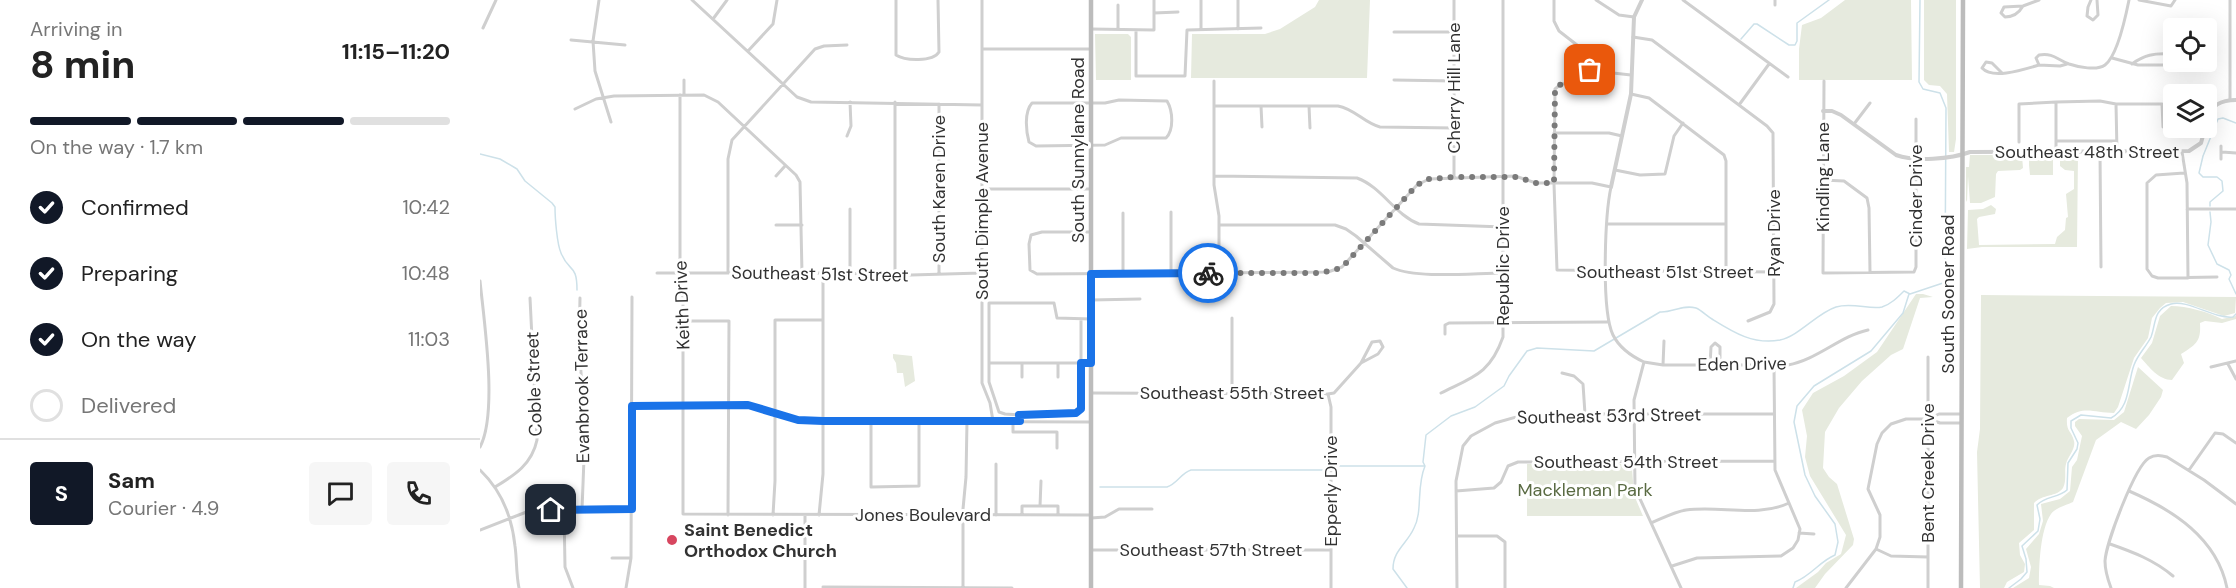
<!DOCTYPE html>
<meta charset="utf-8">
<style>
:root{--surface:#fff;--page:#f6f6f6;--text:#222;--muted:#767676;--line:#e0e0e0;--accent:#111827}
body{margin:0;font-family:"DM Sans",sans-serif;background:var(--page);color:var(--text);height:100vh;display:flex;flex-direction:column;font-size:22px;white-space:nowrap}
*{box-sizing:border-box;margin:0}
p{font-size:20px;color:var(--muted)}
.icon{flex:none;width:33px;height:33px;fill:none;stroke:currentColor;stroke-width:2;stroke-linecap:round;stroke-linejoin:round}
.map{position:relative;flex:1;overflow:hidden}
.panel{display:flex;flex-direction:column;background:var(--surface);width:480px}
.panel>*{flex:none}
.tools{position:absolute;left:1683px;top:18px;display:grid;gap:12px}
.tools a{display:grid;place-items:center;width:54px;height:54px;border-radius:6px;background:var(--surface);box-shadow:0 6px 24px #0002;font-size:30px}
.pin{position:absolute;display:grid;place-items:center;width:51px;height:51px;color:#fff;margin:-26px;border-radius:12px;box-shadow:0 3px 9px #0006}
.courier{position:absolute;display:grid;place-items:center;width:60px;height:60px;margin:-30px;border:4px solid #1a73e8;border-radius:50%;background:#fff;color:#222;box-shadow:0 2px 8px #0007}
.headline em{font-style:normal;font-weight:700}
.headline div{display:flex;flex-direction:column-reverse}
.headline{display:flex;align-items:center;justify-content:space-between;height:102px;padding:0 30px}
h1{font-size:39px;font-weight:700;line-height:45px}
.bar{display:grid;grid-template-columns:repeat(4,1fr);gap:9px 6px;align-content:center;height:72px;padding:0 30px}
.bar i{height:8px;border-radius:4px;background:var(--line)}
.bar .selected{background:var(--accent)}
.bar p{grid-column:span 4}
.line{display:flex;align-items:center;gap:15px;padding:0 30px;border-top:2px solid var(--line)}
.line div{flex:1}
.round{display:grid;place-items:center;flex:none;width:63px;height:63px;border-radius:6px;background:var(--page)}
ol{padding:0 30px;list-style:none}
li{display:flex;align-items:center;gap:18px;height:66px}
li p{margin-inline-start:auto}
li .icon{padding:6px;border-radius:50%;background:var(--accent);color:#fff;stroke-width:4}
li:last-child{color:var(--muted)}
li i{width:33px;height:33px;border:3px solid var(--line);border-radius:50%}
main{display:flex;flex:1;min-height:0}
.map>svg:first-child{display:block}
.green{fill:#e6eade}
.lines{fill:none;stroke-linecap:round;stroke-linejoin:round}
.stream{stroke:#cde1e9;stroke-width:1.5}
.minor{stroke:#cfcfcf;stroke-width:3}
.tertiary{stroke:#cfcfcf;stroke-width:4}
.secondary{stroke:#bcbcbc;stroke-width:4.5}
.done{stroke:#7a7a7a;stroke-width:6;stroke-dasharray:0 10.8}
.route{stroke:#1a73e8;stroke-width:8}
.poi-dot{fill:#d7465f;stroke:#fff;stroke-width:2}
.labels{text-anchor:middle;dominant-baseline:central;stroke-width:6;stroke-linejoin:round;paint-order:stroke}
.street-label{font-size:18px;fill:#323232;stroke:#fff}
.park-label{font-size:18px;fill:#596a42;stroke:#fff}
.poi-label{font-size:18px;font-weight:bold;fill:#323232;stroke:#fff;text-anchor:start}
</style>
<main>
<section class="panel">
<div class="headline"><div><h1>8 min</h1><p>Arriving in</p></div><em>11:15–11:20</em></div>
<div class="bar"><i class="selected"></i><i class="selected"></i><i class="selected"></i><i></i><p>On the way · 1.7 km</p></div>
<ol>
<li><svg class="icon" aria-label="check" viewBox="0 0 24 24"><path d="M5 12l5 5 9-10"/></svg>Confirmed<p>10:42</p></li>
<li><svg class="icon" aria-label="check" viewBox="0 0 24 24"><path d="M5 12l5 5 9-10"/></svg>Preparing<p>10:48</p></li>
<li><svg class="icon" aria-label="check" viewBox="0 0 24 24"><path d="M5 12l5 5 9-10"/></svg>On the way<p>11:03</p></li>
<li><i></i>Delivered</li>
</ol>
<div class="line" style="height:108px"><b class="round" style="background:var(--accent);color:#fff">S</b><div><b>Sam</b><p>Courier · 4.9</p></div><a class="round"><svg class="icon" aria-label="chat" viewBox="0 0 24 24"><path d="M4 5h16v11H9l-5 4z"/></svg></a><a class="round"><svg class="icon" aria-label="phone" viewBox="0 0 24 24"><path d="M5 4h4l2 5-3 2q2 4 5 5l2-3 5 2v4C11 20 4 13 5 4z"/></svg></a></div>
</section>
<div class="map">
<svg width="1756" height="588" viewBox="0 0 1756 588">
<rect width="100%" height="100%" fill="#fff"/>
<path class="green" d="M839,0H890L887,78H711L712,34H785L800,29L835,7Z
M1365,0H1431L1432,80H1319V49L1322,25L1341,18Z
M1444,0H1476V139L1474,152H1469L1467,94L1460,86L1449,85L1444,80Z
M615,34H648L651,37V80H616Z
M1552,154L1572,155L1556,156H1573V175H1550V165L1549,175V158L1553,157L1550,161L1554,157L1550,155Z
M1583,154H1598L1597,247H1502L1487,249L1488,210L1503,209L1511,205L1516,209L1515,214L1499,217L1497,219L1499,245L1575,244L1577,237L1585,230L1586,218L1588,217L1586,194L1594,189V171L1585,170L1580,166V157L1583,156L1581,155Z
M1490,155H1540L1515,156H1542L1543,168L1540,170L1518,171L1516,174L1515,197L1501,203H1490L1488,176L1487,202L1486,200V167H1489Z
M1436,294H1443L1453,297L1440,298L1423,349L1411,355L1382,381L1359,408L1345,432L1343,468L1349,477L1357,484L1374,539L1373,545L1345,574L1335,588H1316L1338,572L1346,563L1361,554L1366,535L1330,476L1325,457L1327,436L1322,410L1333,393L1364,376L1397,352Z
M1501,295L1756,297L1755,313L1744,316L1703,302L1686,303L1680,308L1672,318L1668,338L1654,358L1638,407L1634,413C1614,413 1604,405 1587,418C1586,432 1591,430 1594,441C1596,449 1588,456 1586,464C1584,471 1587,480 1583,488C1577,497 1562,494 1554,503V530L1539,543L1540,555L1545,564L1544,572L1527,582L1524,588H1500L1497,452L1500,429Z
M1691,306C1707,306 1728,312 1742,319L1756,316V319L1742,323L1725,321L1720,323C1721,341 1717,344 1701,354L1704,363L1692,380C1679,380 1669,367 1661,358L1672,343L1680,316Z
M413,354L432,356L435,381L425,387L423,373H417L416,363L413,358Z
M1658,367L1683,390L1681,397L1669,415L1656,429L1641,422L1616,440L1593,502C1587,505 1575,508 1571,514C1560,530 1559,566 1559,585L1570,586L1574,588H1533L1549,578L1551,567L1546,549L1559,534L1563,521L1561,504L1580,499L1590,491L1592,467L1597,460L1602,436L1595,426V422L1599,419L1634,420L1644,412Z
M1047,464H1149L1152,468L1154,495L1163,516H1047Z"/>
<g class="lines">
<path class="stream" d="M1261,39L1274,24H1277L1309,45H1315L1317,41V23L1349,0
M0,154L20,159L37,169L45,181L72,203L75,207C75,218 77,244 81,253C89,273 97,263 97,290
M1730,206V202L1743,191L1742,181L1737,177H1723L1719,173L1723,156L1738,119L1743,118L1756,123
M1730,212L1731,222L1728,245L1737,264L1749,270L1751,275L1749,279L1756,294
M855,466H944
M620,487H687C697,484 701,473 711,470H848
M927,588L913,569C913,550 927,544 934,528C943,511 936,487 945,466L943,462L946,435L971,416L995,407L1024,386L1029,376L1047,351L1057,348L1114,351L1180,312C1192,313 1203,304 1216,308C1221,310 1227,316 1232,319C1253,332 1273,345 1300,340C1319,336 1337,313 1356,307C1372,302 1390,310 1402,307C1411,304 1417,298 1424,291L1430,294L1463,283L1465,278L1466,108L1460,93L1443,89L1439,82L1440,0
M1313,588L1315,582C1331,576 1340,561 1355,555L1358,542L1355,524L1335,496L1325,475L1314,422L1317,406L1334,386L1391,351L1423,313L1429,294
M1529,588L1541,579L1547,572L1546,559L1542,546L1558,531L1560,519L1557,505C1565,496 1578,498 1587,490L1588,463L1597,449L1598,443L1591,428V421L1601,415L1631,418C1651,407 1647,384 1654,365C1658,354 1666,347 1671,337C1676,324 1673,309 1691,304C1708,299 1733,319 1753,317L1756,314"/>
<path class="minor" d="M119,0L113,41L115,71L131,122
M212,0L317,97L331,102L502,105
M416,0V55C425,61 453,62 459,52L458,0
M502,0V383L510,403L513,421
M758,0V29
M974,0V177
M1074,0V21L1079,31L1133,73L1151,75
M1116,0L1139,15L1154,17
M1203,0L1308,77
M1611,0L1608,7L1607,16L1613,20L1618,15L1617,0
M1659,0L1691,6L1695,0
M1750,0V100
M1295,5V0
M1543,6C1539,13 1533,17 1525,17L1521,13L1524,7L1543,6L1559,0
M674,13L698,12
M233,19L247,0
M3,28L16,0
M611,29L674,30V0
M638,29V5
M721,29V0
M656,30V76H705L707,30L781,28
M914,32H974
M1153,37L1172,40L1287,126L1293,133L1294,304L1290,312L1268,321
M91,40L145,45
M502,49H611
M268,51L293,24L297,0
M1632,58L1658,65H1690L1694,62
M1117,60L1100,83L1081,84L1075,89L1074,184L1077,270L1294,272
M1652,64C1664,55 1674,53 1690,54L1694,59
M1559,65L1580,66L1587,64
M1522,73L1512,63L1506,62L1502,68C1513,80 1545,69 1559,65L1556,58L1559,55C1574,53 1576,59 1589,64C1598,67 1617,71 1625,65C1637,56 1646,15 1649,0
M204,80V95
M914,80L974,81
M734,81V185L739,216V273
M1344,81L1343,273L1434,272L1436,267V119
M1151,94L1169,98L1244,155L1246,161V272
M200,95V285L203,297V514L611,515
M639,100L687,101C693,111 694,130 686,138H641L625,145L556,146L549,142C546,131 544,112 552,103H625Z
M1576,102L1620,101L1636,104H1682L1683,127
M1636,104L1637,152
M1259,105L1289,64
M734,106H858C875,109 884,123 900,127L974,128
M781,106L782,127
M829,106L830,128
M95,109L116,99L134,96L224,95L238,102L316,175L320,182L322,273
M1374,124L1390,103
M1074,133H1129L1142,136
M367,136L371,126L370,102
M1576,141H1636
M1539,142V104L1576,102V152
M1620,152L1621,267
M1702,152L1707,183L1708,278
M1742,152L1756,153
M1741,159V146
M1135,170L1160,175L1185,174L1194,136L1203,123
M1704,173L1676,175L1667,183V269L1672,276L1678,278L1737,277
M296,176L305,166
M734,176L877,178C902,187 915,215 939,224L1024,227
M1343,180L1364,181L1387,198L1389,208L1390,272
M504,189H611
M1707,209H1756
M691,212V273
M1127,224H1245
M296,225H322
M739,225H855L866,229L876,236L913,268C937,279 994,273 1023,273
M611,232H562L551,235L549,244L550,270L557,274L848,272L862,267L937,185L949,179L1035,176L1056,183H1112L1131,187C1125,215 1121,310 1133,335C1139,347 1151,356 1164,362L1154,400L1155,488L1201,588
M248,272V159L252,140L335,49L344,46L367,45
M177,273H370L396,276L501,273
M370,273V209
M643,273V213
M459,274V104
M415,276V102
M0,281C4,321 18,413 0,447
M100,298L99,343L105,432L102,510
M611,300L660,299
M752,318V393
M601,319V409C587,420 543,415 525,414L519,412L509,382V303H574L577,318L611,319
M203,321H249L248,515
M965,334V325L969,323L1127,322
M1164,362L1183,365H1308C1337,360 1360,336 1388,330
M509,363H611
M542,363V377
M578,363V377
M1748,364L1756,379
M1183,365L1184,341
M1230,365L1231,347L1235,343L1240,347V365
M1731,367L1756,361
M1082,373L1094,376L1103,384L1105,414
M611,393L848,394L854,393L881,363L898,354L903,347L900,341L892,342L881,363
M961,393C993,377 1010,374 1023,337V0
M848,394L851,407V588
M152,406L266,405L314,419L328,421L611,422
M1450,418L1459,414H1481
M391,421V487L439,486V422
M533,421V432H577V448
M0,470C21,490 32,517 35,546C37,560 36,574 39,588
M1709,470L1735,433L1743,434L1756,443
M15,487C35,475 52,464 57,440L50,298
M976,491L1014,488L1021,482L1028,466L1038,462L1294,461
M1649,491C1693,510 1737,538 1747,588
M560,506L561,481
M84,510L85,567L93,588
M293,515L295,481V320H343
M339,515L343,474V273
M516,515V464
M542,515V506H578V515
M611,518L625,517L639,509H672
M1171,523C1183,518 1194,512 1206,510C1240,505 1277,518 1309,503
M0,530L49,511L151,509
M1319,533L1334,534
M978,536H1017L1025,542V588
M1630,544C1653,552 1674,560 1693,576
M1396,549L1411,556L1448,557
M611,550H851
M132,558H151
M1192,566L1217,558L1301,556L1313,548L1318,540L1320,529L1295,470L1294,366
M343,587L532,588
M483,587V509L486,477L487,421
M146,588L151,558L152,297
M325,588V515
M977,588L976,481L983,446L991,436L1015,423L1047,414H1294
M1366,588L1396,549L1400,537V515L1388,489L1397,444L1402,433L1411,424L1426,419H1449L1460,423H1481
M1448,588V357
M1631,588C1628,580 1625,569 1625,561C1626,543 1655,466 1669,458C1675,454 1681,455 1687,457L1724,480L1756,504"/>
<path class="tertiary" d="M1343,111H1352L1361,115L1416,155C1435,162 1471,159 1490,152L1709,151L1721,143L1725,128
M1726,120C1731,105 1741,100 1756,100
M1131,187L1151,94L1154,17L1162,0"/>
<path class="secondary" d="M611,588V0
M1481,588L1483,0"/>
</g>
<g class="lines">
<path class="done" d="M728,273H841L857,269L866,263L937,185L949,179L974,177H1037L1056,183H1074L1075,89L1081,84H1098L1110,70"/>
<path class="route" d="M71,510L152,509V406L268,405L318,420L343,421H540L539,415L596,413L601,409V363H611V274L728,273"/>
</g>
<circle class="poi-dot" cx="192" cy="540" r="6"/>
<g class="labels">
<g class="street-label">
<text transform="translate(974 88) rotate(-90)">Cherry Hill Lane</text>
<text transform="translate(598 150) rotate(-90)">South Sunnylane Road</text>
<text x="1607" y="152">Southeast 48th Street</text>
<text transform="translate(1343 177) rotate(-90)">Kindling Lane</text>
<text transform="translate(459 189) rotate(-90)">South Karen Drive</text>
<text transform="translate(1436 196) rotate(-90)">Cinder Drive</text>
<text transform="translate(502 211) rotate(-90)">South Dimple Avenue</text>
<text transform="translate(1294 233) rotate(-90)">Ryan Drive</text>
<text transform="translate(1023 266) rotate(-90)">Republic Drive</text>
<text x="1185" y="272">Southeast 51st Street</text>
<text transform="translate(340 274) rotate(1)">Southeast 51st Street</text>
<text transform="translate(1468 294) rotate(-90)">South Sooner Road</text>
<text transform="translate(202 305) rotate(-92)">Keith Drive</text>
<text transform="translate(1262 364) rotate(-1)">Eden Drive</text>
<text transform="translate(54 384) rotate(-92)">Coble Street</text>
<text transform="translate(102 386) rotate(-91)">Evanbrook Terrace</text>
<text x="752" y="393">Southeast 55th Street</text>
<text transform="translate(1129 416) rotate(-1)">Southeast 53rd Street</text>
<text x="1146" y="462">Southeast 54th Street</text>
<text transform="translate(1448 473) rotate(-90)">Bent Creek Drive</text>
<text transform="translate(851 491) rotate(-90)">Epperly Drive</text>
<text x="443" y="515">Jones Boulevard</text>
<text x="731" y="550">Southeast 57th Street</text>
</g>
<g class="park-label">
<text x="1105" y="490">Mackleman Park</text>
</g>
<g class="poi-label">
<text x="204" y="530">Saint Benedict<tspan x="204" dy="21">Orthodox Church</tspan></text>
</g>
</g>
</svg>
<div class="tools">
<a><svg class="icon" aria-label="locate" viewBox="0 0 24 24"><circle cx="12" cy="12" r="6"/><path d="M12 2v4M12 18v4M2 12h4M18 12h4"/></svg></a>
<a><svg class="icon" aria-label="layers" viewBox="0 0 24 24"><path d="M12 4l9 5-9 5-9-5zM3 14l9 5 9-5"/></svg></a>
</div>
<div class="pin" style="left:1110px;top:70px;background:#ea580c"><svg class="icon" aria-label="bag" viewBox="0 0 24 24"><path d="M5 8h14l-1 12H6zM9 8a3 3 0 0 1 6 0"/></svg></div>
<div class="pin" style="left:71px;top:510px;background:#1f2937"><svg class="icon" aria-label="home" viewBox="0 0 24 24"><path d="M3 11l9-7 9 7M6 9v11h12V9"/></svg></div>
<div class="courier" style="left:728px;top:273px"><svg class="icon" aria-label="bike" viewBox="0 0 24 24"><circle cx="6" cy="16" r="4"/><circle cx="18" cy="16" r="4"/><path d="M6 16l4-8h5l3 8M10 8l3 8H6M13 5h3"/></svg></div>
</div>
</main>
